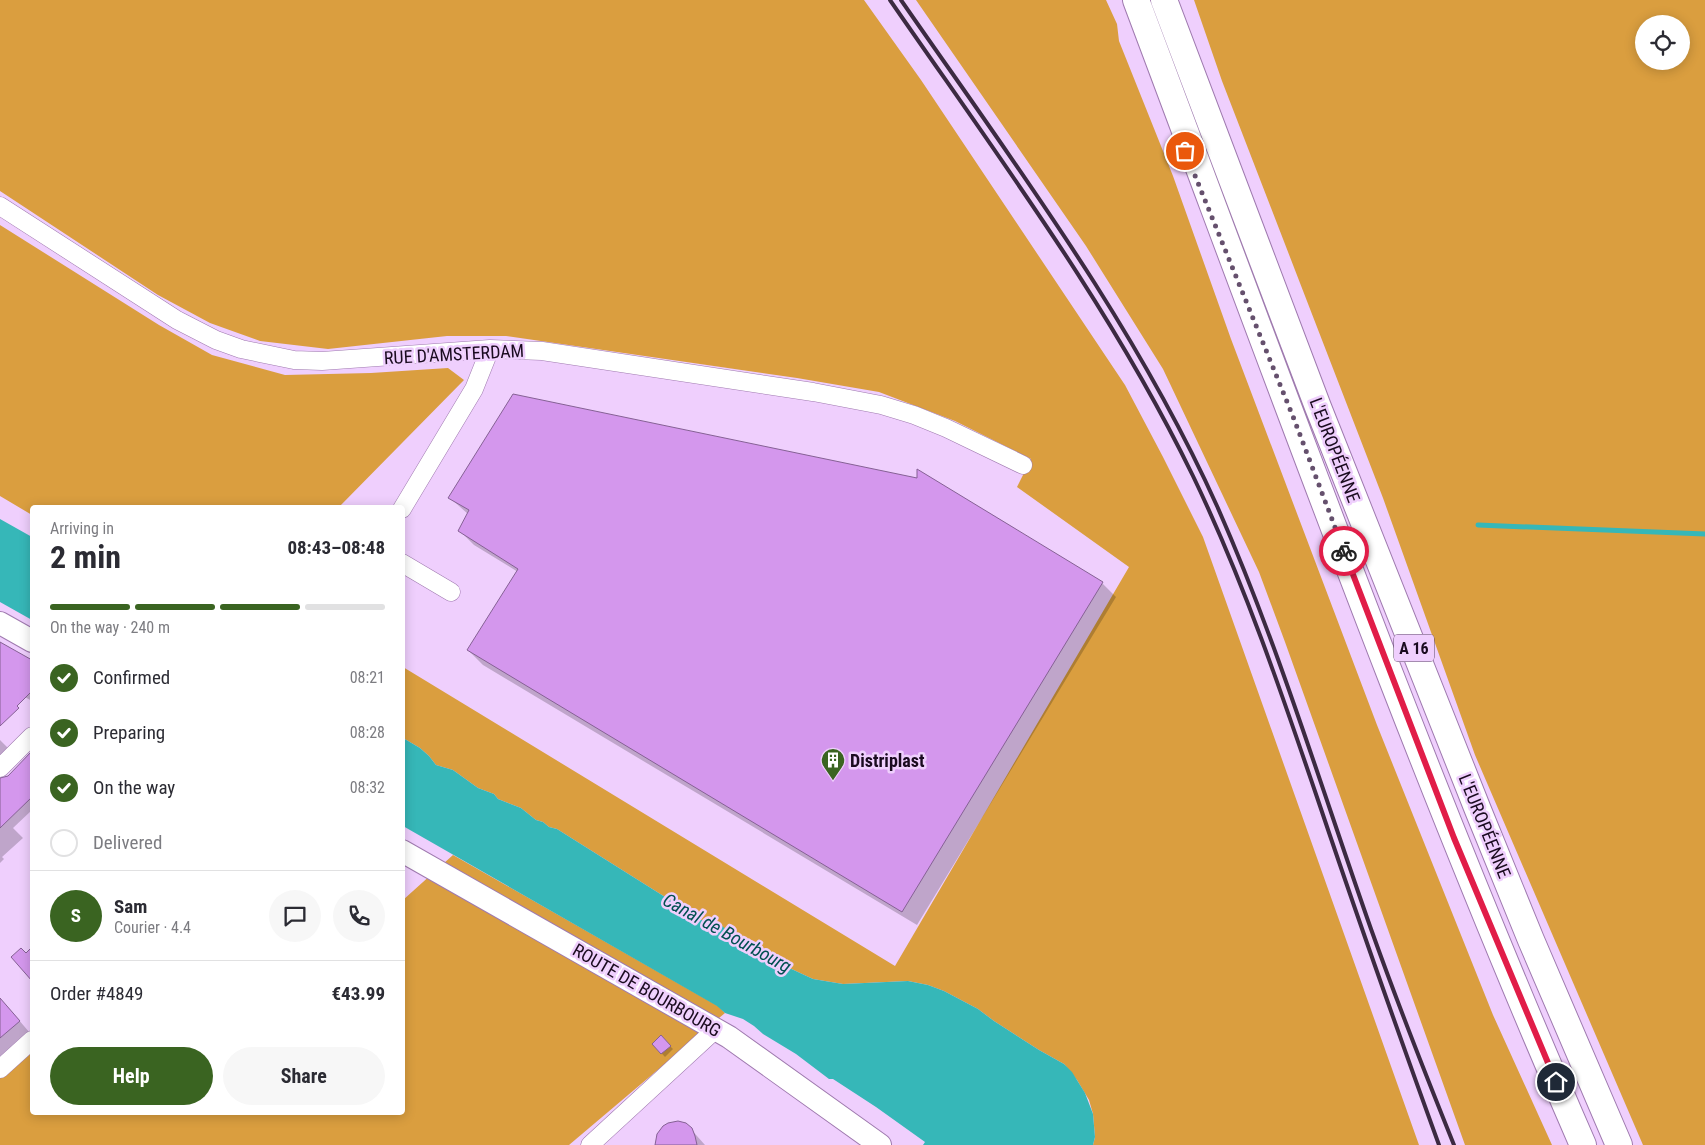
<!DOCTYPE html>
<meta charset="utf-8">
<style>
:root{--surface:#fff;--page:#f7f7f7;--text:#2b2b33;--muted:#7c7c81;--line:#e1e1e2;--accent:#3a6421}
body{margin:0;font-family:"Roboto Condensed",sans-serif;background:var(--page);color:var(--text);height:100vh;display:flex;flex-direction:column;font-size:19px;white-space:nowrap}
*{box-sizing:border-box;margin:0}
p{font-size:16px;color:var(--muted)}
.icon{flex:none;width:28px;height:28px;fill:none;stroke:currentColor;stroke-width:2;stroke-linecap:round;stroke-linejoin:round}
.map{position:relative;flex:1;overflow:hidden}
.panel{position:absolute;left:30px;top:505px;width:375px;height:610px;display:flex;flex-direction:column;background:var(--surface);border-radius:5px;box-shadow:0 2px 12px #0003}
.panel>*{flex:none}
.controls{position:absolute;left:1635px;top:15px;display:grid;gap:10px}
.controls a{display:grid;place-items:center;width:55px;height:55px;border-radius:50%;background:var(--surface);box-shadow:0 2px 12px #0003;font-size:25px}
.pin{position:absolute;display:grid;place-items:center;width:42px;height:42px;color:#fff;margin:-21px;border:2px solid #fff;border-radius:50%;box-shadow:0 1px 5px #0007}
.courier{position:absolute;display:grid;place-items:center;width:50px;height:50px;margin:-25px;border:4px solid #e11d48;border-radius:50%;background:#fff;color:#222;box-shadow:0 1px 6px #0007}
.summary em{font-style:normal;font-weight:700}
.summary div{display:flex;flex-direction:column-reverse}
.summary{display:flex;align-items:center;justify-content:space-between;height:85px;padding:0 20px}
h1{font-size:32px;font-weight:700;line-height:38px}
.bar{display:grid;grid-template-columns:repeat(4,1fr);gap:8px 5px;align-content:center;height:60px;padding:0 20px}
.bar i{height:6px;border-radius:4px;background:var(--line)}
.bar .on{background:var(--accent)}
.bar p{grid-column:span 4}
.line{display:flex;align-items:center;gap:12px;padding:0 20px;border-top:1px solid var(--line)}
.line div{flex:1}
.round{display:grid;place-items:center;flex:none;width:52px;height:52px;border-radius:26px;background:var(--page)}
ol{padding:0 20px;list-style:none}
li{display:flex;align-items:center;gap:15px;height:55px}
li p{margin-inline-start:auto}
li .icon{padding:5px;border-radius:50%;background:var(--accent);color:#fff;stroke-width:4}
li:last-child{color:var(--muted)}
li i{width:28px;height:28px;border:2px solid var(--line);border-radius:50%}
.action{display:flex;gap:10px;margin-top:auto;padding:10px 20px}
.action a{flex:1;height:58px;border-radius:30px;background:var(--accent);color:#fff;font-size:20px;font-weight:700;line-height:58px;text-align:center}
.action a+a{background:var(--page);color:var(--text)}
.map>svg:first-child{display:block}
.green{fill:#da9e3f;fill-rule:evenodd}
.water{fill:#36b7b8}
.shadow{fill:#0003}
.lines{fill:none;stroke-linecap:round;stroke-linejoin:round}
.stream{stroke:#36b7b8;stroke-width:5}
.building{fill:#d497ed;stroke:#856194}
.minor-casing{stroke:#9f7aaf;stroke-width:19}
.major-casing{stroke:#9f7aaf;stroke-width:24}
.highway-casing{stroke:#9f7aaf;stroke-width:28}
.minor{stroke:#fff;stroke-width:18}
.major{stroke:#fff;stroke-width:22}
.highway{stroke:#fff;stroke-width:26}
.rail{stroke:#3c2a42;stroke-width:4}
.done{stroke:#65506d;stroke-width:5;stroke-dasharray:0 9}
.route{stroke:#e11d48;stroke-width:6}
.labels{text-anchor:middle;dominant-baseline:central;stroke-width:5;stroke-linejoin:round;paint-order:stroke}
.shield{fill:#efcffd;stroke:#5a4662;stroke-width:1}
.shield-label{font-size:16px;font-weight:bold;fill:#1a0b1f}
.street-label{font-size:18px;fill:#1a0b1f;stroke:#efcffd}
.poi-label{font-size:18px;font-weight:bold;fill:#1a0b1f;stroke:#efcffd;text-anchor:start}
.water-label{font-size:19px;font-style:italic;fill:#025051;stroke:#efcffd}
</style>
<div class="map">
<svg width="1705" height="1145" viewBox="0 0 1705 1145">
<rect width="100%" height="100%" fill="#efcffd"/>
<path class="green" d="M0,0H864L921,80L1125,385L1163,457L1203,537L1419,1145H1093L1095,1137L1093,1114L1089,1100L1077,1080L1064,1064L1039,1050L994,1021L978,1009L944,991L928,985L908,981L843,984L813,979L785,966L770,952L761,949L750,940L740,939L732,935L715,923L708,924L557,829L549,827L543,822L536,820L521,808L498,799L494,794L478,788L453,770L436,765L429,756L420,748L403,738V667L895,966L1129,567L1017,487L1031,459L955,421L879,392L797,378L506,336H447L328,349L260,341L210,323L158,295L0,191Z
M916,0H1106L1117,24L1119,41L1173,176L1231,339L1377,725L1493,1015L1552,1145H1465L1285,642L1259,572L1163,369L1086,246Z
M1194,0H1705V1145H1643L1475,755L1383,498L1222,81ZM1644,24H1681V61H1644Z
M0,225L159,325L212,355L285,375L371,373L448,368L464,380L339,507L32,508V515L0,496Z
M453,855L718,1006L725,1013L569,1145H0V1078L32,1048V1112H402L403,900Z"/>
<path class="water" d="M0,519L32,537V620L0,602Z
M403,738L420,748L429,756L436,765L453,770L478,788L494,794L498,799L521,808L536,820L543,822L549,827L557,829L708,924H720L732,935L740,939L750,940L761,949L770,952L785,966L813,979L843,984L908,981L928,985L944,991L978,1009L994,1021L1039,1050L1064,1064L1072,1072L1085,1093L1093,1114L1095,1137L1093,1145H923L925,1142L876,1107L833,1079H829L796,1054L763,1034L754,1026L743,1019L725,1013L717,1006L403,826Z"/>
<path class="shadow" d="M450,498L1102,583L1116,597L917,925L483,665L468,650L518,572L474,545L460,531L468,514Z
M0,644L32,662V701L0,683Z
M0,740L13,753L0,766Z
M32,752V810L13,828L23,838L2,857L4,859L0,863V779L8,777Z
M32,949V979L13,957L26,955Z
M0,998L30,1033L0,1075Z
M661,1037L673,1049L665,1057L653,1044Z
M689,1127L705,1145H658Z"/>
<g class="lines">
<path class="stream" d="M1478,525L1705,534"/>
</g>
<path class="building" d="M513,394L917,478V469L1103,582L902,912L467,650L518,569L458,531L469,510L448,498Z
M0,642L32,660V691L17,706L19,708L0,726Z
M32,751V797L0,828V778L8,776Z
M32,947V981L11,957L21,948L26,953Z
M0,998L20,1021L0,1038Z
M661,1035L671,1046L661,1054L652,1044Z
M678,1121L686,1123L692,1128L695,1136L697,1145H655L657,1134L663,1126L668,1123Z"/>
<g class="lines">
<g class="minor-casing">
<path id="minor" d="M0,206L177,320L216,340L241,349L294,360L322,361L490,349L542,351L813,392L881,405L914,415L946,428L1023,465
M402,509L474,389L490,349
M402,563L451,592
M0,768L32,736
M0,1069L32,1040
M590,1145L716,1029"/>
</g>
<g class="major-casing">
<path id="major" d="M0,623L32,641
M402,851L729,1037L880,1145"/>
</g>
<g class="highway-casing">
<path id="highway" d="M1136,0C1280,383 1419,770 1583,1145
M1164,0L1318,407L1478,810L1531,940L1619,1145"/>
</g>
<use href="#minor" class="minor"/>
<use href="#major" class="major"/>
<use href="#highway" class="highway"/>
<path class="rail" d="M890,0C997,155 1111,307 1193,476C1244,582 1282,694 1320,806C1358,919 1398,1032 1439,1145
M901,0C1014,163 1135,324 1217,506C1278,644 1321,787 1371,929C1397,1002 1425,1073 1454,1145"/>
</g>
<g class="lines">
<path class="done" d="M1185,151L1294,419L1344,551"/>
<path class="route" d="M1344,551L1454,838L1556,1082"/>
</g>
<defs>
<g id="building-pin" transform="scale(1.25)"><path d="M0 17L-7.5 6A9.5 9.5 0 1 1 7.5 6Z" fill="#3a6421" stroke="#efcffd"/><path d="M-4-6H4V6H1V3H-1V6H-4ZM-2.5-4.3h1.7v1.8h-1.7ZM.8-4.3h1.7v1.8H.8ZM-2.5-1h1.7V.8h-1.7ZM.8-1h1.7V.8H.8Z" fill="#fff"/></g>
</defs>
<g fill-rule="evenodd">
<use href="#building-pin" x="833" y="760"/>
</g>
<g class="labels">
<rect class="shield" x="1394" y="634.5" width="40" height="27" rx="4"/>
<g class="shield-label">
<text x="1414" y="648">A 16</text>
</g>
<g class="street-label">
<text transform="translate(454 354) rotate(-3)">RUE D'AMSTERDAM</text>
<text transform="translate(1335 450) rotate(69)">L'EUROPÉENNE</text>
<text transform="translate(1485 826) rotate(68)">L'EUROPÉENNE</text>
<text transform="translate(647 990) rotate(30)">ROUTE DE BOURBOURG</text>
</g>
<g class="poi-label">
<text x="850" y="760">Distriplast</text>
</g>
<g class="water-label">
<text transform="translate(727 933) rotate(29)">Canal de Bourbourg</text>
</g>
</g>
</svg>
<div class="controls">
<a><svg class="icon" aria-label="locate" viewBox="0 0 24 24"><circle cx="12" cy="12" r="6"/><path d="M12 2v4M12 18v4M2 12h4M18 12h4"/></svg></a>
</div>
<div class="pin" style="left:1185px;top:151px;background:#ea580c"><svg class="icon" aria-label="bag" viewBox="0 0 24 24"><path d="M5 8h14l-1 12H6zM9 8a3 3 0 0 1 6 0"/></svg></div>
<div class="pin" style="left:1556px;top:1082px;background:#1f2937"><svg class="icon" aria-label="home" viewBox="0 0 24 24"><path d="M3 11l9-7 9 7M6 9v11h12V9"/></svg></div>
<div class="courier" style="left:1344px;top:551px"><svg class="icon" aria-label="bike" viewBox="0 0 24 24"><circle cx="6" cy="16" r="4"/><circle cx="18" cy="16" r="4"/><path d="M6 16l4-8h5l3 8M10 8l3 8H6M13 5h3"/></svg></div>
<section class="panel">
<div class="summary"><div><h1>2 min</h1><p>Arriving in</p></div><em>08:43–08:48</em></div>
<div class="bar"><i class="on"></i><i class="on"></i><i class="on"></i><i></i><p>On the way · 240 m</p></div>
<ol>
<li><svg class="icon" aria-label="check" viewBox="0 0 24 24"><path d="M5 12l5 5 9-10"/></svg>Confirmed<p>08:21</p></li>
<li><svg class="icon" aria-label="check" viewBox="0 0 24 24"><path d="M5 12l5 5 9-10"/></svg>Preparing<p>08:28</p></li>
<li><svg class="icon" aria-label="check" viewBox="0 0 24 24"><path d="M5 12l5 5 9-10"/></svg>On the way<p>08:32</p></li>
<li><i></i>Delivered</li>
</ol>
<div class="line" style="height:90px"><b class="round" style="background:var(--accent);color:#fff">S</b><div><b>Sam</b><p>Courier · 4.4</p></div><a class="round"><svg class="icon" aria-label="chat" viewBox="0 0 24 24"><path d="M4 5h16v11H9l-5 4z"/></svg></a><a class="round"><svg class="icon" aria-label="phone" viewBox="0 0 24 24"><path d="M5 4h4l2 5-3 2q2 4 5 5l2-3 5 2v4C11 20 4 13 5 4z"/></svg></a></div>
<div class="line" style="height:65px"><div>Order #4849</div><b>€43.99</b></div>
<div class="action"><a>Help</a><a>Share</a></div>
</section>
</div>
